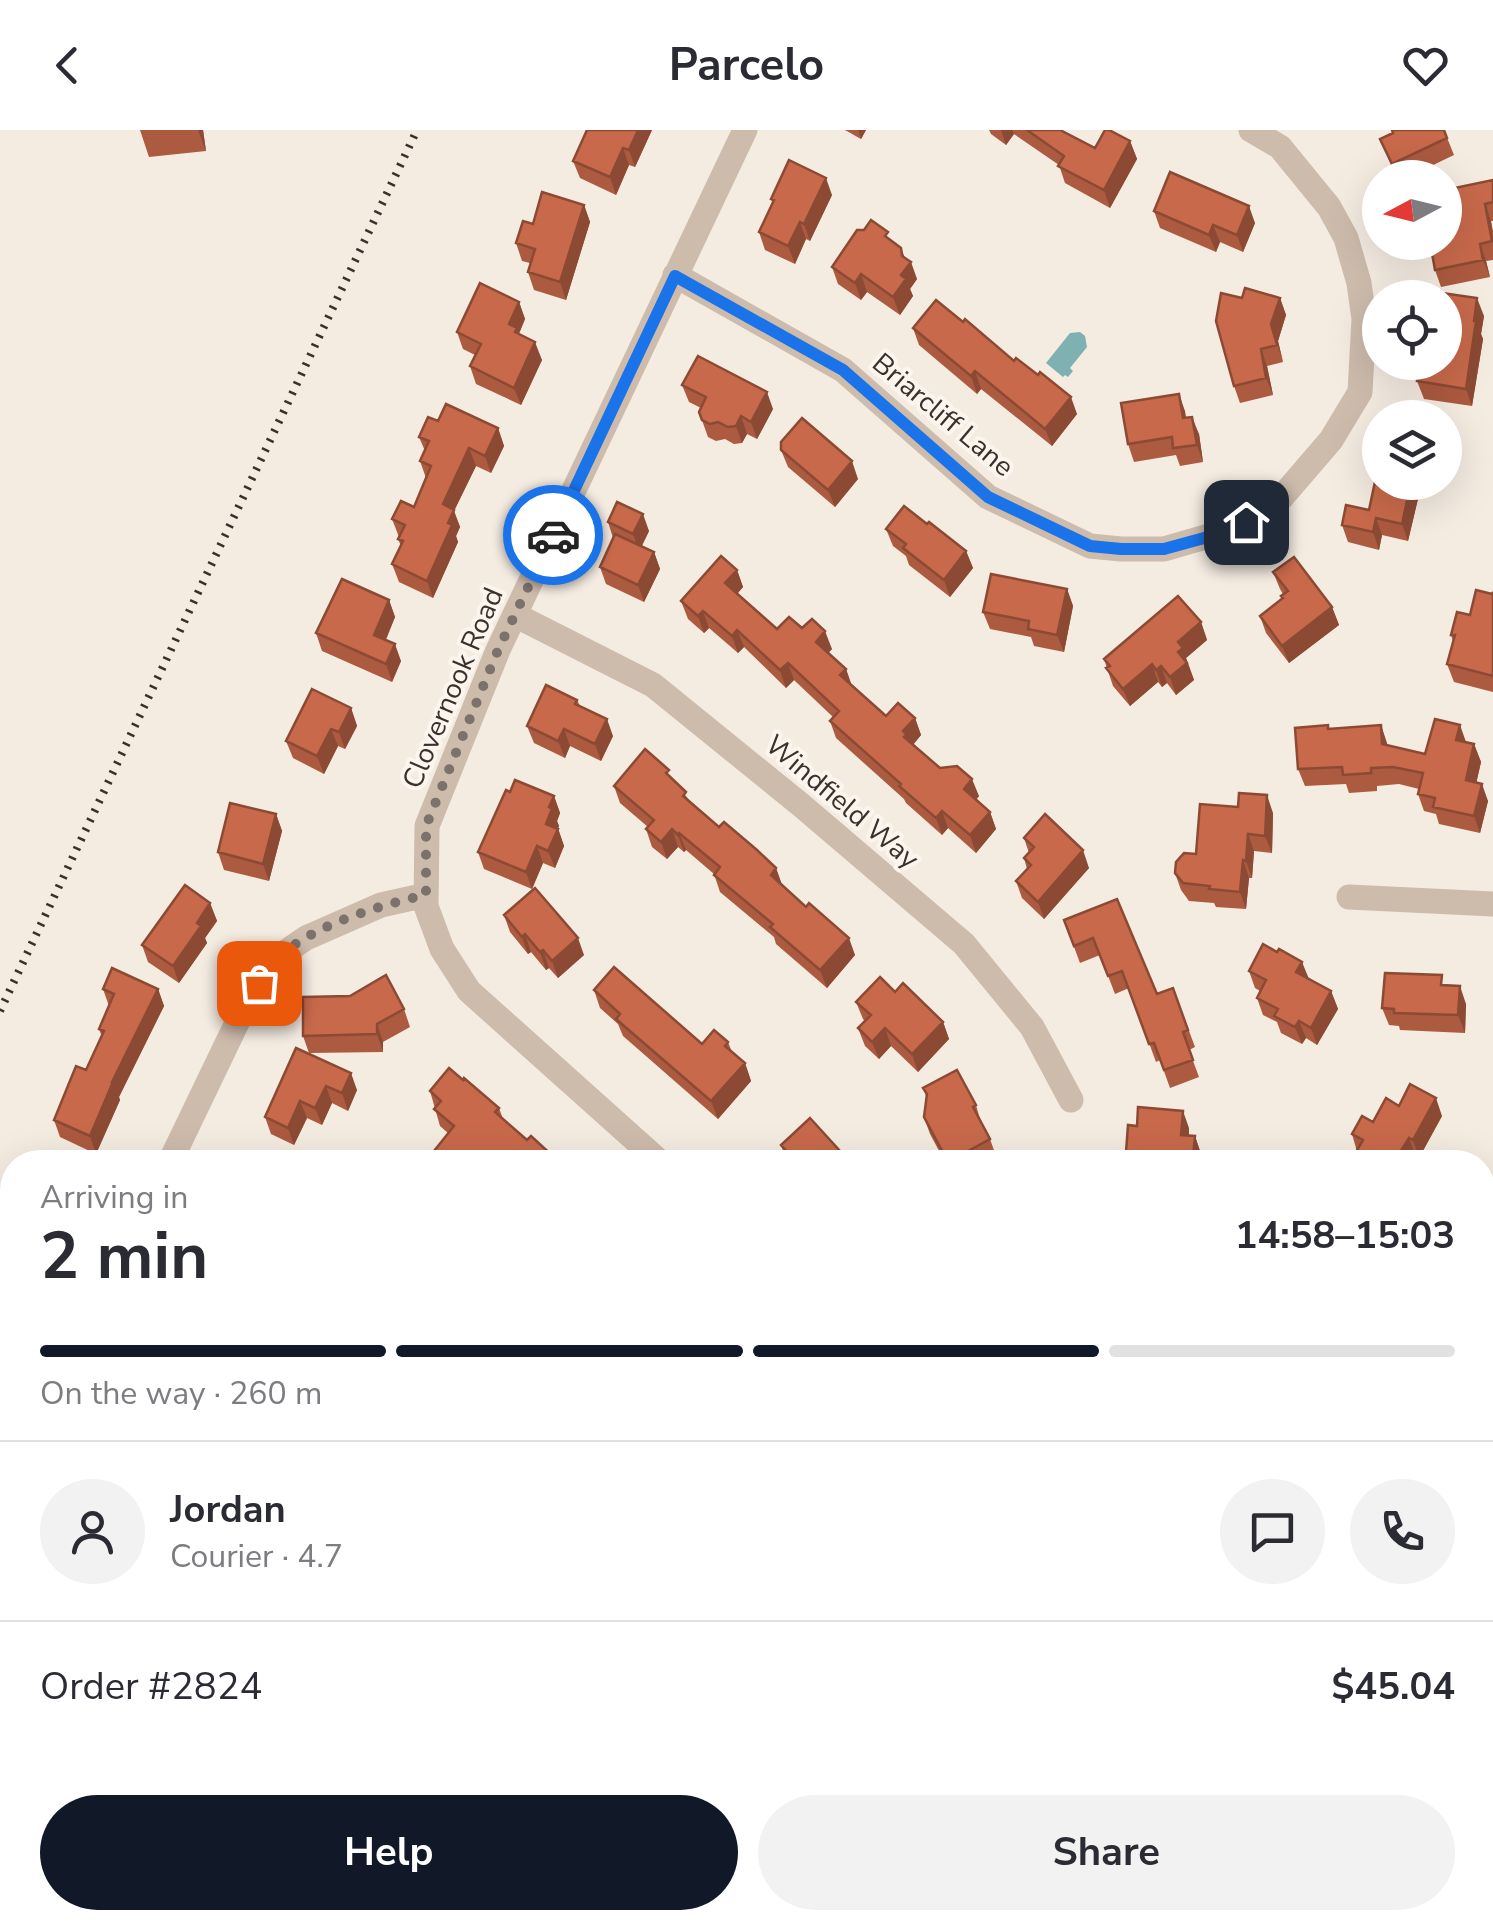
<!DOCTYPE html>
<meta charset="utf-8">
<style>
:root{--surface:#fff;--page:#f2f2f3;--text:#2b2b33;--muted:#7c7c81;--line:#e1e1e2;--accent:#111827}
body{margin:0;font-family:"Nunito Sans",sans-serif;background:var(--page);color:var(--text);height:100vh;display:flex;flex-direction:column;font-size:38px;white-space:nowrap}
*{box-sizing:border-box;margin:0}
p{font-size:32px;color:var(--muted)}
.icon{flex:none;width:55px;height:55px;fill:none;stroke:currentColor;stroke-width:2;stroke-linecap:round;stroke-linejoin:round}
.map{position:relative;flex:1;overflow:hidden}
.drawer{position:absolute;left:0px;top:1020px;width:1495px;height:780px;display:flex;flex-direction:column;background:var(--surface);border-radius:40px 40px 0 0;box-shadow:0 10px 40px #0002}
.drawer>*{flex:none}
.needle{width:65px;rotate:263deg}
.tools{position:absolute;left:1362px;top:30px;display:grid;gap:20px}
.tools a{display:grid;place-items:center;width:100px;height:100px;border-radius:50%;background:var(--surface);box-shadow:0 10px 40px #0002;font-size:50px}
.pin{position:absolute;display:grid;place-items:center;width:85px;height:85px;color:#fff;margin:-42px;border-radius:20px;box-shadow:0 5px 15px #0006}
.courier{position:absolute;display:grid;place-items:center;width:100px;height:100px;margin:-50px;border:8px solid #1a73e8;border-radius:50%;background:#fff;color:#222;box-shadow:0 2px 12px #0007}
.head em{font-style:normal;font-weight:700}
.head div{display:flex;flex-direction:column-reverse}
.head{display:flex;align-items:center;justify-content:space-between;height:170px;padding:0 40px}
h1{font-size:65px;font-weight:700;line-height:75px}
.bar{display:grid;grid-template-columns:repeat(4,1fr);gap:15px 10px;align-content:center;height:120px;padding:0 40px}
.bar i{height:12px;border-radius:8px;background:var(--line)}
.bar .on{background:var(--accent)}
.bar p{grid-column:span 4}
.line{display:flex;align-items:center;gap:25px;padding:0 40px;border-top:2px solid var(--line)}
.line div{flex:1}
.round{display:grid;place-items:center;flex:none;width:105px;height:105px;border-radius:52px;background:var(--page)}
.primary-button{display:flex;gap:20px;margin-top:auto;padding:20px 40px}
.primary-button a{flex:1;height:115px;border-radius:60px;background:var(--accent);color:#fff;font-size:40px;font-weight:700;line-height:115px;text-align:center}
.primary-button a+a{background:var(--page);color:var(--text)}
header{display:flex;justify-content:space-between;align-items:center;height:130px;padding:0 40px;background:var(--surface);font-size:45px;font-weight:700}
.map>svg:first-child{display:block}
.water{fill:#7fb0b2}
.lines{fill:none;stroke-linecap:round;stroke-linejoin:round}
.service{stroke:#cdbbac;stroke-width:14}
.minor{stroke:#cdbbac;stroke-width:25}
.rail{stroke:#3b302b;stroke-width:8;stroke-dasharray:2.5 8;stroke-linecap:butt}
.wall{fill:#ac5a40}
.shaded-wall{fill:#8c4a34}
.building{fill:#c8694b;stroke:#8c4a34;stroke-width:2.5}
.done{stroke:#7c716b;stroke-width:10;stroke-dasharray:0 18}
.route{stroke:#1a73e8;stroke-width:12}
.labels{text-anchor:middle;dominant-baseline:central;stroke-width:8;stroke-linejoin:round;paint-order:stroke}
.street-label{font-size:28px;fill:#3b302b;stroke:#fbf5ee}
</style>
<header><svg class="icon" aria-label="back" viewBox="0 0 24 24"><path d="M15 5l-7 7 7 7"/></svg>Parcelo<svg class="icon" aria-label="heart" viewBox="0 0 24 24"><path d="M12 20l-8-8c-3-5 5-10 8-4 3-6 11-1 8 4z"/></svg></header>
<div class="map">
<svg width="1493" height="1800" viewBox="0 0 1493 1800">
<rect width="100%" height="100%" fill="#f4ebe1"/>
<path class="water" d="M1080,202L1085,206L1087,217L1070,238L1073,241L1068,247L1065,245L1063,247L1046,233L1070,203Z"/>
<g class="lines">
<path class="service" d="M0,1670L12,1650
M0,1682L12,1691
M9,1800L17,1788
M131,1800L141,1788
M175,1800L176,1788"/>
<path class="minor" d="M675,145L843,240L988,367L1090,416L1121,419H1164L1226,401L1245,392L1282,367L1331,310L1360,262L1364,189L1359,153L1346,108L1329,77L1280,17L1251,0
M515,485L653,555L801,675L964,814L1032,897L1071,970
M1349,767L1493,774
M170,1032L246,874L259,853L284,823L306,808L381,775L426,765
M660,1032L469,861L442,819L426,776L427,696L498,520L745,0
M1482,1083L1493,1067
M0,1452L12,1426
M1482,1669L1493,1667
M772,1800L773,1788
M1419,1800L1420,1788"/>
<path class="rail" d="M0,881L417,0"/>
</g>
<path class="wall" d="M140,0H203L206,21L149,27Z
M652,0L635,37L629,35L616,65L580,48L573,31Z
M845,0H866L861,9Z
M989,0H1060L1095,18L1130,11L1137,29L1110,78L1065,53L1059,35L1014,4L1006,15L991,4Z
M1391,0H1444L1454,25L1406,48H1397L1380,9L1392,3Z
M1493,50V91H1491L1493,101V130L1486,131L1490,147L1441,157L1435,140L1430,116L1428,112H1445Z
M832,65L810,111L806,109L795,134L765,120L759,102L773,74L771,69Z
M584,75L590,92L566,170L534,160L528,142L530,133L522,131L516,113L533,94Z
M1154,81L1255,93L1243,122L1220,112L1216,122L1160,98Z
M891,111L901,118L905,128L917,149L910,159L913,166L900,185L867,162L861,170L838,154L832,137Z
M1242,168H1280L1286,185L1278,211L1283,232L1267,236L1273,265L1240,273L1234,256Z
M519,172L525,189L519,204L542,230L521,275L476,254L470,236L475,225L463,219L457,202Z
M1484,186L1481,204L1483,209L1472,276L1424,269L1417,251Z
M963,192L1014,231L1038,245L1077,284L1052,316L981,259L977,264L919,215L913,198Z
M682,255L773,279L757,309L747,304L742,313L734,314L725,309L716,311L708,307L699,282L701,278L689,272Z
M1179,264L1186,288L1199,304L1203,332L1180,336L1176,325L1134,332L1128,314Z
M438,291L498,298L504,316L491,343L476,336L454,381L460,397L456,406L458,412L433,468L399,452L392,434L401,416L398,409L399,407L392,389L414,377L426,348L420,331L425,321L419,307Z
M781,320L858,349L835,377L788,337Z
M1422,352L1408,411L1382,405L1379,420L1348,412L1342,395Z
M608,392L649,401L642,416L654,422L660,439L644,472L606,454L600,437L613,408Z
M927,394L966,421L973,438L950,467L909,435L906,426L893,416L886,399Z
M737,440L743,457L737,464L777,499L802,498L832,519L828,523L846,539L852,556L886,586L915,588L921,605L913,615L940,638L979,666L976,670L990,682L996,699L976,723L948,698L942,705L906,673L904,669L836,608L830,591L833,587L794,550L786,558L744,517L738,523L709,498L704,503L688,489L681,471Z
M1273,442L1332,477L1339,495L1289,533L1266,503L1260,486L1282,469L1283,464L1280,459Z
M1067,459L1073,476L1064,522L1034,516L1031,507L990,499L983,482Z
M1493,462V562L1454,552L1447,534L1453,511L1451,505Z
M389,470L395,487L386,510L401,531L392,552L322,521L316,503Z
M1201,492L1207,510L1186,528L1194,550L1176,565L1167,553L1162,557L1158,552L1130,576L1113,556L1104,529Z
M577,570L580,576L613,606L601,631L570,616L565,628L534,613L527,596Z
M351,578L357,596L345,619L338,616L324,644L293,628L286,611Z
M1328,595L1330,599L1381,595L1387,615L1425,624L1466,612L1474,614L1481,632L1476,653L1488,671L1480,703L1439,694L1436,684L1424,681L1418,664L1419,659L1399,654L1377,656V661L1349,663L1346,654L1305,656L1298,639Z
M673,650L690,671L719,697L776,738L782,755L855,825L827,858L776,814L774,807L720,762L714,744L686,720L684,722L678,717L667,729L652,717L646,699L648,697L620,673L614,656Z
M510,662L554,666L560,683L557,691L559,696L558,698L564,716L555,738L543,733L532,759L484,739L478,722Z
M1273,683L1272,723L1254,721L1252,748H1249L1246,779L1216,777L1214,773L1189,771L1181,760L1175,743L1196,724Z
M276,684L282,701L269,751L224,740L218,722Z
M1024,708L1089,738L1044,789L1022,768L1016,751L1027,739L1024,728L1029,723Z
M1117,769L1157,864L1173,858L1195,917L1189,920L1199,947L1170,958L1160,930L1156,932L1129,858L1115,864L1100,825L1080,833L1064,790Z
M210,773L217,791L205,808L207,813L179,853L148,832L142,815Z
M504,785L584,825L558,848L549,838L546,840L531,822L528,824L510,802Z
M1249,841L1308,848L1331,861L1338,879L1317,915L1306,908L1302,914L1281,903L1277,892L1263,885L1257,868L1260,861L1255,858Z
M1445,855L1466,874L1465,903L1400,900L1399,896L1389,895L1382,878Z
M103,859H158L164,876L119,967L120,970L96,1024L60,1007L54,990L86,940L102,907L99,899L109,876Z
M594,860L702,914L728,912L732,922L745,933L751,951L718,989L623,906L618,894L600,878Z
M895,862L943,892L949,909L918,942L891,916L879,929L865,916L858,898L865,891L863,889L856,872Z
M404,879L410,897L383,912V922L309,923L303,906Z
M296,918L357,960L348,981L332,973L322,995L307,988L294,1015L271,1004L265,987Z
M923,958L976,975L981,993L990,1009L996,1026L984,1032H945L930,1004L924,987L926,966Z
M430,961L499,978L503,989L527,1010L555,1028L557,1032H438L434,1021L448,1003L440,996Z
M1399,976L1442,986L1419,1028L1415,1025L1411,1032H1360L1352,1004Z
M1189,998V1006H1195L1201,1024L1200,1032H1129L1126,1022Z
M781,1015L850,1032H787Z
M1484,1502L1489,1517L1493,1516V1589H1491L1488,1583L1482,1584V1503Z
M281,1788H556L549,1800H295L293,1794Z
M837,1788H1037L1036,1800H831Z
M1048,1788H1111L1108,1793L1109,1800H1065Z"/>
<path class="shaded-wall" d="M198,0H203L206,21Z
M638,0H652L635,37L629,20Z
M858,0H866L861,9Z
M1001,0H1012L1014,4L1006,15Z
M1130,11L1137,29L1110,78L1104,60Z
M623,18L629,35L616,65L610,47Z
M826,48L832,65L810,111L804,94Z
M1485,74L1491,91L1493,113Z
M584,75L590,92L566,170L560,152Z
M1249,76L1255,93L1243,122L1237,105Z
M800,92L806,109L795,134L788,116Z
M1213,95L1220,112L1216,122L1209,105Z
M1480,114L1486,131L1490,147L1483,130Z
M901,118L908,137L911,132L917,149L910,159L913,166L900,185L893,167L901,145Z
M861,144L867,162L861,170L855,153Z
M1280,168L1286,185L1278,211L1283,232L1271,194Z
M1477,168L1484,186L1481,204L1483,209L1472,276L1466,259Z
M519,172L525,189L519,203L523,215L509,194Z
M535,212L542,230L521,275L514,258Z
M1261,219L1267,236L1273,265L1266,248Z
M975,241L981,259L977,264L971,246Z
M767,262L773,279L757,309L751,292Z
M1179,264L1185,281L1189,306L1183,288Z
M1071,267L1077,284L1052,316L1045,299Z
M741,286L747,304L742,313L736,296Z
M1192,287L1199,304L1203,332L1197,315Z
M498,298L504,316L491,343L485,326Z
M469,318L476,336L454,381L460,397L456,406L458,412L433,468L427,451L443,374Z
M852,331L858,349L835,377L828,360Z
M1411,352H1422L1408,411L1402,394Z
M643,384L649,401L639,421L633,404Z
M1376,388L1382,405L1379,420L1373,402Z
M966,421L973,438L950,467L944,450Z
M654,422L660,439L644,472L638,455Z
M737,440L743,457L731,471L725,453Z
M1067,459L1073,476L1064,522L1057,505Z
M389,470L395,487L380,522L374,505Z
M1332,477L1339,495L1289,533L1282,516Z
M703,481L709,498L704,503L698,486Z
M1201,492L1207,510L1186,528L1194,550L1176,565L1170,547L1178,522V512Z
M737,500L744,517L738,523L732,506Z
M825,501L832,519L822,529L816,512Z
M395,514L401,531L392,552L386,534Z
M788,533L794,550L786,558L780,540Z
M1152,534L1158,552L1130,576L1123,559Z
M1161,536L1167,553L1162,557L1156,540Z
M846,539L852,557L840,545Z
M351,578L357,596L345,619L339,602Z
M915,588L921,605L911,617L910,624L903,601Z
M607,589L613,606L601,631L595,614Z
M1381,595L1387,613L1388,632L1382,614Z
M1460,595L1466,612L1456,610Z
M331,599L338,616L324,644L317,626Z
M564,599L570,616L565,628L558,611Z
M1474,614L1481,632L1473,668L1466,650Z
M972,649L979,666L970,676L964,659Z
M1482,654L1488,671L1480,703L1474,686Z
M1267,665L1273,683L1272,723L1265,706Z
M554,666L560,683L557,691L559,696L552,711L546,694L549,677Z
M942,681L948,698L942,705L936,688Z
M990,682L996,699L976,723L970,705Z
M276,684L282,701L269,751L263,734Z
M558,699L564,716L555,738L548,721Z
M672,699L678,717L667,729L661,712Z
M679,703L686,720L684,722L678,705Z
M1248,704L1254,721L1252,748L1246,731Z
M537,716L543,733L532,759L526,742Z
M1083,720L1089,738L1044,789L1038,772Z
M1243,730L1249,748L1246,779L1240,762Z
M776,738L782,755L771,745Z
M210,773L217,791L205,808L207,813L179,853L173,836L197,793Z
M525,804L531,822L528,824L522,807Z
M578,808L584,825L558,848L552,831Z
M849,808L855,825L827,858L820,840Z
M543,820L549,838L546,840L540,822Z
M1302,832L1309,849L1296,842Z
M1460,856L1466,874L1465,903L1458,885Z
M158,859L164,876L119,967L120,970L96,1024L90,1006L112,952Z
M1331,861L1338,879L1317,915L1311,898Z
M1299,891L1306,908L1302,914L1295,897Z
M943,892L949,909L918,942L912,924Z
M377,894L383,912V922L377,904Z
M885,898L891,916L879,929L872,912Z
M745,933L751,951L718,989L711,971Z
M351,943L357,960L348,981L342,963Z
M326,956L332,973L322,995L315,978Z
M1436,968L1442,986L1419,1028L1413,1010Z
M300,971L307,988L294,1015L288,998Z
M1183,981L1189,998L1187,1023L1181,1005Z
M1195,1006L1201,1024L1200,1032H1195L1193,1027Z
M1409,1008L1415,1025L1411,1032H1394Z
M12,1208V1241L0,1274V1240Z
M1493,1244V1266L1482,1275V1253Z
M525,1788H556L549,1800H519Z
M1021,1788H1023L1028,1800H1020Z
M1028,1788H1037L1036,1800H1032Z
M1090,1788H1111L1108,1793L1110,1799L1089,1800L1086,1793Z"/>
<path class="building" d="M587,0H638L629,20L623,18L610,47L573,31Z
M1027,0H1060L1095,18L1105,0H1109L1130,11L1104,60L1058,36L1064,26Z
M1392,0H1444L1447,8L1392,34L1380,9L1393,3Z
M789,30L826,48L804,94L800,92L788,116L759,102L774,70L771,69Z
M1170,42L1249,76L1237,105L1213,95L1209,105L1154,81Z
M1493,50V72L1485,74L1492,111L1480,114L1483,130L1435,140L1430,112H1445V60Z
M542,62L584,75L560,152L528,142L535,119L516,113L523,91L533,94Z
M871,90L888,102L885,106L901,118L902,126L911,132L901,145L906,149L893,167L861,144L855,153L832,137L857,100H864Z
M480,153L519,172L509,194L517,198L515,202L535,212L514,258L470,236L481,214L457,202Z
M1245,158L1280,168L1271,194L1277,215L1261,219L1266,248L1234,256L1216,191L1221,163L1242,168Z
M1442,163L1477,168L1474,191H1476L1466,259L1417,251L1420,232H1445V168H1442Z
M936,170L963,192L965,189L1014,231L1016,228L1038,245L1040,242L1071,267L1045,299L975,241L971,246L913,198Z
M698,226L767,262L751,292L741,286L736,296L728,297L718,292L710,294L702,290L699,282L706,267L682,255Z
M1179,264L1183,288L1192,287L1197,315L1173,318L1172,307L1128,314L1121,273Z
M446,274L498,298L485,326L469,318L443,374L454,380L448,393L452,395L427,451L392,434L403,411L398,409L405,395L392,389L401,371L414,377L431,336L420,331L429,311L419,307L428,287L438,291Z
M802,288L852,331L828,360L781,320V312Z
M1380,328V352H1411L1402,394L1376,388L1373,402L1342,395L1346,375L1369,380Z
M617,372L643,384L633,404L608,392Z
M904,376L927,394L929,392L966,421L944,450L903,418L906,414L886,399Z
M615,404L654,422L638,455L600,437Z
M721,426L737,440L725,453L777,499L789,487L802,498L812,489L825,501L816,512L846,539L840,545L886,586L898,573L915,588L903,601L906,604L904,607L940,638L957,636L972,649L964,659L990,682L970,705L942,681L936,688L899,656L901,654L830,591L839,581L788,533L780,540L737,500L732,506L703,481L698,486L681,471Z
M1294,427L1332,477L1282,516L1260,486L1283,468L1281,466L1288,461L1273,442Z
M991,444L1067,459L1057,505L1028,499L1029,491L983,482Z
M342,449L389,470L374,505L395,514L386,534L316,503Z
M1476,460L1492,464L1493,462V546L1447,534L1455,505H1451L1457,482L1470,485Z
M1178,466L1201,492L1178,512L1183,518L1178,522L1187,533L1170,547L1161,536L1156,540L1152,534L1123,559L1106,538L1110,536L1104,529Z
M546,555L577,570L575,574L607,589L595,614L564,599L558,611L527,596Z
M312,559L351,578L339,602L331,599L317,626L286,611Z
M1435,589L1460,595L1456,610L1474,614L1466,650L1482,654L1474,686L1433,677L1435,668L1418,664L1423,643L1393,637L1371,638V643L1343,645L1342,637L1298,639L1295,598L1328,595V599L1381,595L1382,614L1425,624Z
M645,619L669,640L666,643L686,662L683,666L719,697L724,692L757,720L776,738L771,745L806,777L809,773L849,808L820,840L770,797L773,794L714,745L720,737L679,703L678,705L672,699L661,712L646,699L654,690L614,656Z
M515,650L554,666L549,677L552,679L546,694L558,699L548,721L537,716L526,742L478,722L506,660L510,662Z
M1239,663L1267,665L1265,706L1248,704L1246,731L1243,730L1240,762L1209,759L1210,756L1183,753L1175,743L1176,732L1184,723L1196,724L1200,674L1238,677Z
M230,673L276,684L263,734L218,722Z
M1045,684L1083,720L1038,772L1016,751L1031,735L1024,728L1034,717L1024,708Z
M185,755L210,773L197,793L201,796L173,836L142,815Z
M535,758L578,808L552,831L543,820L540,822L525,804L522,807L504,785Z
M1117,769L1157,864L1173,858L1188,900L1183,902L1193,930L1164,940L1154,913L1149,914L1122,841L1108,846L1093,808L1074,816L1064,790Z
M1263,814L1277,822L1279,819L1302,832L1296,842L1331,861L1311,898L1299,891L1295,897L1274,886L1278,879L1257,868L1266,850L1249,841Z
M614,837L702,914L714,900L728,912L725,916L745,933L711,971L616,889L620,884L594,860Z
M112,838L158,859L112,952H113L90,1006L54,990L76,936L86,940L104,901L99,899L114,864L103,859Z
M1385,843L1442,845L1441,855L1460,856L1458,885L1394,883V879L1382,878Z
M386,845L404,879L377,894V904L303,906V867L350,866Z
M880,847L895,862L903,853L943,892L912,924L885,898L872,912L858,898L871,885L856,872Z
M296,918L351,943L342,963L326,956L315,978L300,971L288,998L265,987Z
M449,938L463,950L464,948L499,978L495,982L527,1010L531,1006L555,1028L551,1032H462L458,1029L456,1032H447L434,1021L454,996L434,979L441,971L430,961Z
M957,940L976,975L973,977L990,1009L948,1032L924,987L927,964L923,958Z
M1410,954L1436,968L1413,1010L1409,1008L1394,1032H1376L1356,1022L1363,1010L1352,1004L1362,986L1373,992L1386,968L1399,976Z
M1138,977L1183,981L1181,1005L1195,1006L1193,1027L1126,1022L1128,995L1137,996Z
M810,988L850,1032H797L781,1015Z
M12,1079V1208L0,1240V1110Z
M1482,1227L1493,1239V1244L1482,1253Z
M1484,1502L1488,1517L1493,1516V1570L1484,1572L1482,1565V1503Z
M295,1788H525L519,1800H306L292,1792Z
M674,1788H727L750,1792L748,1800H672Z
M837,1788H1021L1020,1800H986L920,1794L918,1800H831Z"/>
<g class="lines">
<path class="done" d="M259,853C268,843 276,831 285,822C318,794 384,774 426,765V696L498,520L553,405"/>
<path class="route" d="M553,405L675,146L843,240L988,367L1090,416L1121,419H1164L1226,402L1246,392"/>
</g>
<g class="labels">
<g class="street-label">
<text transform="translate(943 285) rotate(40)">Briarcliff Lane</text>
<text transform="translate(453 558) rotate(-67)">Clovernook Road</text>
<text transform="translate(842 672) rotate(40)">Windfield Way</text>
</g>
</g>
</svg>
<div class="tools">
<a><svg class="needle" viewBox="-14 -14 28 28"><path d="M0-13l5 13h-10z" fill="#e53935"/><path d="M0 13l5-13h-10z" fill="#7c7c81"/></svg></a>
<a><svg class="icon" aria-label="locate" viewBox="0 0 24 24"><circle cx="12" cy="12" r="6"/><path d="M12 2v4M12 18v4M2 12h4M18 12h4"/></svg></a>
<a><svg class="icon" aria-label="layers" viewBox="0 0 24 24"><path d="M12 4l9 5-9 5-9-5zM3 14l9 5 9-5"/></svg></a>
</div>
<div class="pin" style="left:259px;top:853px;background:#ea580c"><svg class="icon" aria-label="bag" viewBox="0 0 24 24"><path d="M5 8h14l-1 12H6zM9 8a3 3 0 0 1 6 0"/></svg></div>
<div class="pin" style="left:1246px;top:392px;background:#1f2937"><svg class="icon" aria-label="home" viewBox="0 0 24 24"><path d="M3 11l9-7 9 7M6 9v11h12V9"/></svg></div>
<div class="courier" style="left:553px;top:405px"><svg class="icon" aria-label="car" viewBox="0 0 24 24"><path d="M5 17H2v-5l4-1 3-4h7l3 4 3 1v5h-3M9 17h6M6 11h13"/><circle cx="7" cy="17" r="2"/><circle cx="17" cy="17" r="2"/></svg></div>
<section class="drawer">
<div class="head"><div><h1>2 min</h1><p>Arriving in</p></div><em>14:58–15:03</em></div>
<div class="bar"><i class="on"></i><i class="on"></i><i class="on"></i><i></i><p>On the way · 260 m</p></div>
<div class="line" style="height:180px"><a class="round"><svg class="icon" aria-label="person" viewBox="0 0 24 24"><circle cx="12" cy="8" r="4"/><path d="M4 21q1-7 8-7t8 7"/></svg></a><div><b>Jordan</b><p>Courier · 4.7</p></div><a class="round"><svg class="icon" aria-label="chat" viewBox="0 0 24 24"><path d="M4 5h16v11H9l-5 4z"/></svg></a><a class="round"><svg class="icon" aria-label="phone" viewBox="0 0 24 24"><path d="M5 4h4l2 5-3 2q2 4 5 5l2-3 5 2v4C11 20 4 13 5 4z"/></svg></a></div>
<div class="line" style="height:130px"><div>Order #2824</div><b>$45.04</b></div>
<div class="primary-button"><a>Help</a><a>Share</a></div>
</section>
</div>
